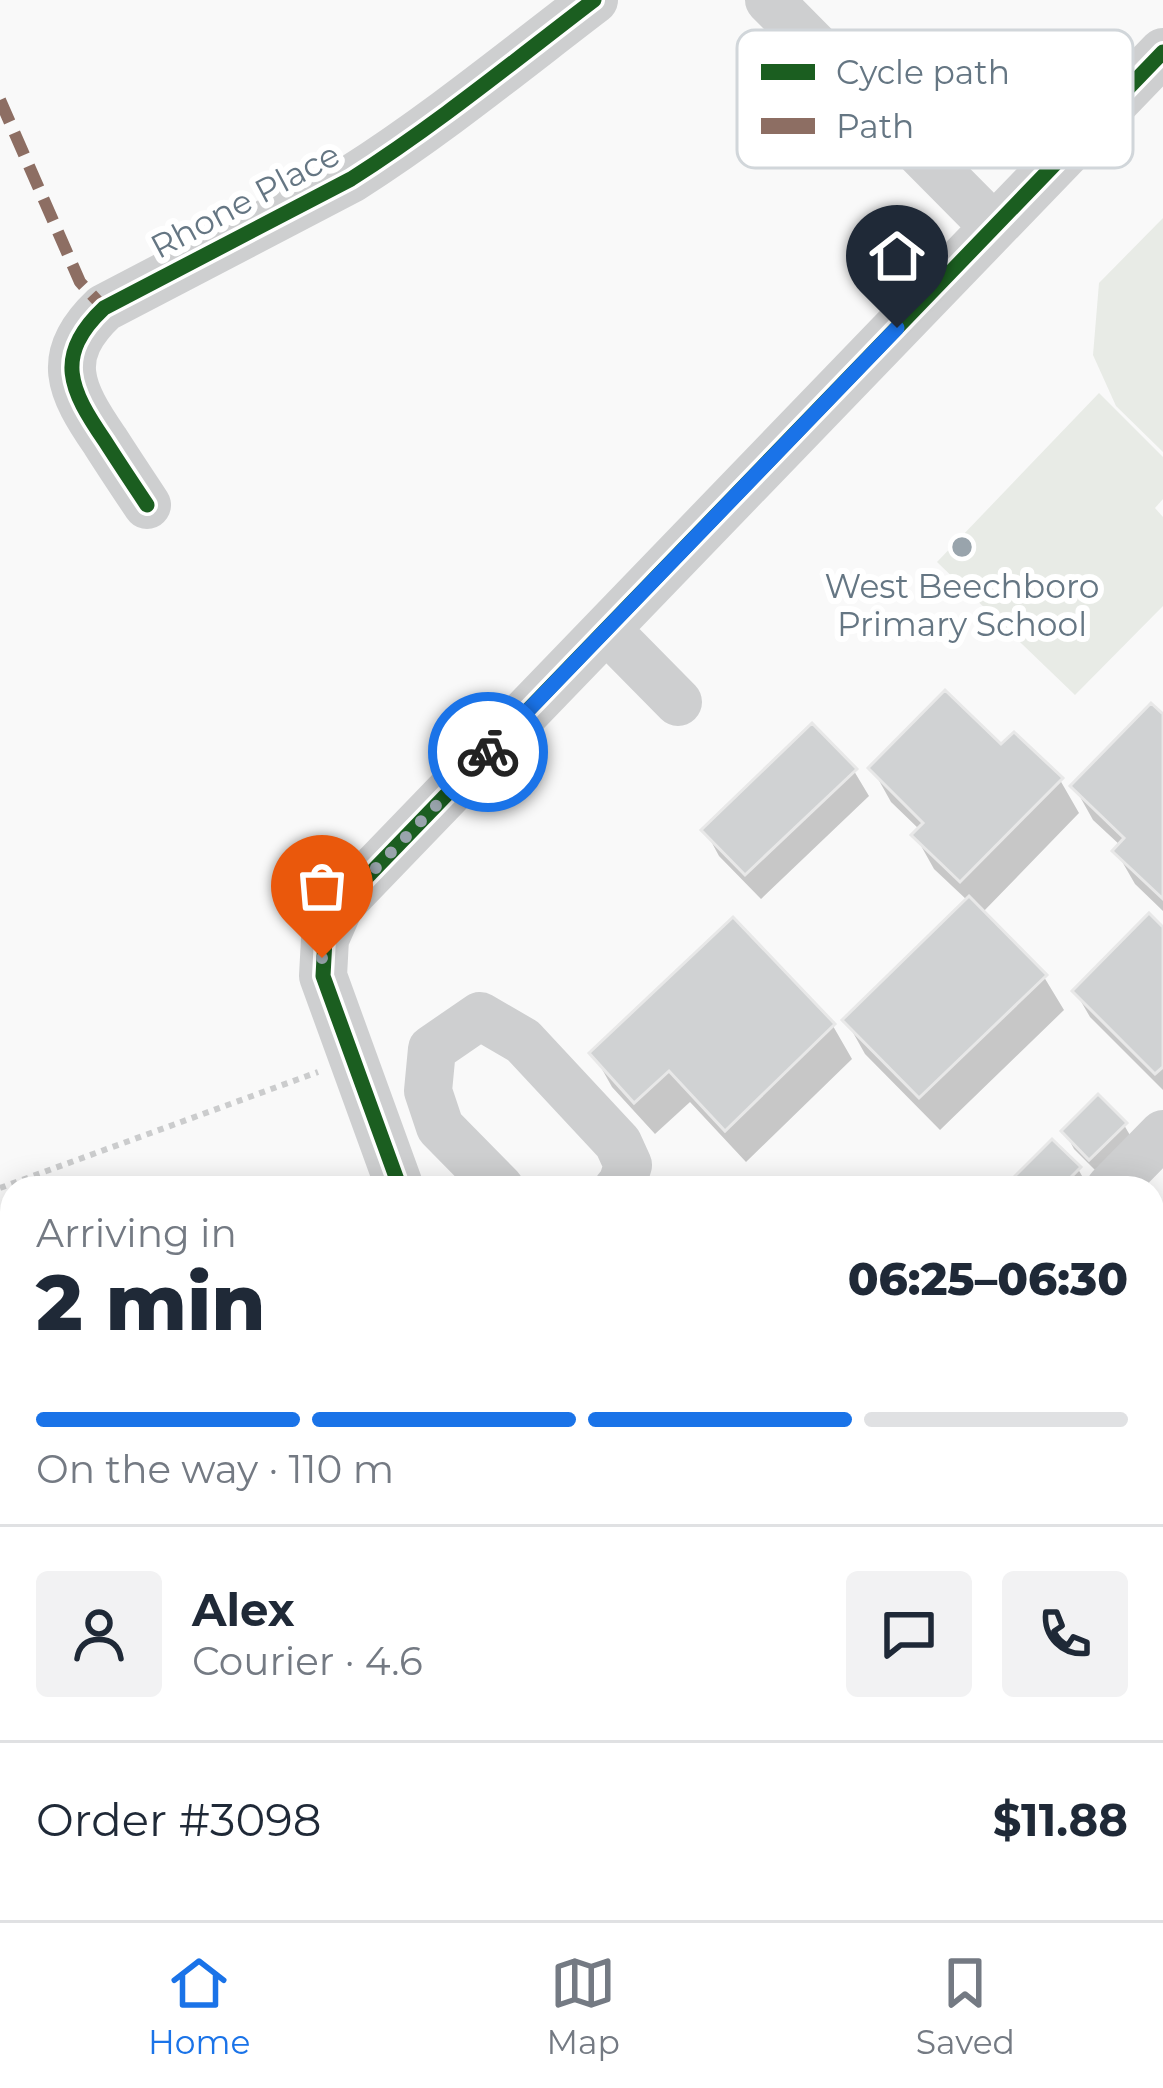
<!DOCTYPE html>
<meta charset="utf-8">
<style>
:root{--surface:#fff;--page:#f2f2f3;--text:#1f2937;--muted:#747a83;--line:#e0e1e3;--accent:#1a73e8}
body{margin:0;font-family:Montserrat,sans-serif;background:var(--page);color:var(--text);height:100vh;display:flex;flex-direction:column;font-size:45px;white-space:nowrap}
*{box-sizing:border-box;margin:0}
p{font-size:39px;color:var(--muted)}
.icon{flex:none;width:66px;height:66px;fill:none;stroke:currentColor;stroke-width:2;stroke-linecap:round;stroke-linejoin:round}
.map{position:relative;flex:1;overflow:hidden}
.side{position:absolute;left:0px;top:1176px;width:1164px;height:744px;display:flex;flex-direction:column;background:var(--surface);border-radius:36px 36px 0 0;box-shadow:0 6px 30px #0003}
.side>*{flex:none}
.pin{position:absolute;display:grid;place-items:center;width:102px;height:102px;color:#fff;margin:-123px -51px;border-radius:50% 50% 50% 0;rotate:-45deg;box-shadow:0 0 12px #0007}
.pin .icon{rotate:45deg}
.courier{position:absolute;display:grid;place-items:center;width:120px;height:120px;margin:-60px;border:9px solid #1a73e8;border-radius:50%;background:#fff;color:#222;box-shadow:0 3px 15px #0007}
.head em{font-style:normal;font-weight:800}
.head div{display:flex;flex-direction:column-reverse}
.head{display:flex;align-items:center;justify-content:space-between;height:204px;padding:0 36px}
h1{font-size:78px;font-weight:800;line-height:90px}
.bar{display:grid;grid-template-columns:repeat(4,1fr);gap:18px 12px;align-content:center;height:144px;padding:0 36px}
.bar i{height:15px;border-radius:9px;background:var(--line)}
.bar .current{background:var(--accent)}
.bar p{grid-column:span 4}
.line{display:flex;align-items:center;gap:30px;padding:0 36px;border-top:3px solid var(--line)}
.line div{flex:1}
.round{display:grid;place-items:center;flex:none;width:126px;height:126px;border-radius:12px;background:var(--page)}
.tab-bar{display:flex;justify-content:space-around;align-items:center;height:168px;border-top:3px solid var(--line);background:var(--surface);font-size:33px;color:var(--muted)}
.tab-bar a{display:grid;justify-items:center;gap:6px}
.tab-bar .current{color:var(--accent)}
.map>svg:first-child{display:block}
.green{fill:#e8ebe6}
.shadow{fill:#0003}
.building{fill:#d0d2d3;stroke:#e8e8e8;stroke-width:3}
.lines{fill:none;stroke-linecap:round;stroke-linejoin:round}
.path{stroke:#cbcccd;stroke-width:6;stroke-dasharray:6 6;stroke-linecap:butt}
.minor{stroke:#cecfd0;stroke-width:48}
.major{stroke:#e1e2e2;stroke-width:60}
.quiet{stroke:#8d6e63;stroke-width:12;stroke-dasharray:24 12;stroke-linecap:butt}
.cycleway-casing{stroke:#fff;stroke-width:22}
.cycleway{stroke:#1b5e20;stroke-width:15}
.done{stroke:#99a4ac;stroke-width:12;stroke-dasharray:0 21.6}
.route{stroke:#1a73e8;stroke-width:15}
.poi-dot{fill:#99a4ac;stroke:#fff;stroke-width:4.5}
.labels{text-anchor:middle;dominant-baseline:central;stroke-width:12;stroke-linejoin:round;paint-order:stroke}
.street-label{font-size:33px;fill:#657683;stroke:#fff}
.poi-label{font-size:33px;fill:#657683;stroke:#fff}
.key{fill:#fff;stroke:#d1d6da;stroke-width:3}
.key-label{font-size:33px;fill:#657683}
</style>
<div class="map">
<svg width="1163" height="1920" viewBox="0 0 1163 1920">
<rect width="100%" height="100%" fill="#f9f9f9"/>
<path class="green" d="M1163,218V452L1116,406L1093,355L1099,283Z
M1099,393L1163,457V499L1155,508L1163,517V606L1075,695L937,562Z"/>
<path class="shadow" d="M1163,718V911L1135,884L1116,851L1121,846L1093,820L1074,786Z
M1001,749L1060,780L1079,813L982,913L1044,977L1064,1010L940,1130L865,1054L846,1020L968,901L934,869L915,835L920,830L891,802L872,768Z
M854,771L869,796L761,899L719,856L705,830Z
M1163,932V1090L1090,1017L1075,991Z
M833,1026L852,1059L746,1162L690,1102L655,1134L612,1087L593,1053Z
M1124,1125L1134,1142L1100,1175L1074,1149L1065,1132Z
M1078,1169L1088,1186L1086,1188H1021L1016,1179Z"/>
<path class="building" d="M945,690L1001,744L1014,732L1063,778L960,882L911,835L923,823L868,768Z
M1151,703L1163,714V899L1112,851L1124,838L1070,786Z
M812,723L857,769L745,875L701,830Z
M969,896L1047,975L919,1098L842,1020Z
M1149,913L1163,927V1067L1155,1074L1072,991Z
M733,917L835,1024L725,1131L669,1071L634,1103L589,1053Z
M1098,1094L1127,1123L1089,1160L1061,1131Z
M1052,1139L1081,1167L1060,1188H1022L1012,1179Z"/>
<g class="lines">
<path class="path" d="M0,1188L318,1072
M0,1728L12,1760
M979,1920L1011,1908"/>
<path class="minor" d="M769,0L994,227
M147,505C133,484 119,463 105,441C70,390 53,356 104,308L351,179C436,125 514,61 594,0
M607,630L678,702
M400,1188L323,976L325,939L340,905L1163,52
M500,1188L440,1127L428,1091L432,1049L480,1016L523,1041L618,1143L628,1165L622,1184L618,1188
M1110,1188L1163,1134
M1152,1810L1163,1806
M659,1908L663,1920
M853,1920L885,1908"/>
<path class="major" d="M0,1412L12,1445L0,1459
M0,1617L12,1649
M109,1908L113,1920
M180,1908L184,1920"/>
<path class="quiet" d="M0,100L80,282L104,308"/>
<g class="cycleway-casing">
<path id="cycleway" d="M147,505C133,484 119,463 105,441C70,390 53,356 104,308L351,179C436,125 514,61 594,0
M400,1188L323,976L325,939L340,905L1163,52"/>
</g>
<use href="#cycleway" class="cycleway"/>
</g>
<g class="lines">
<path class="done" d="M322,958L331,921L340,905L488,752"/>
<path class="route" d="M488,752L897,328"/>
</g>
<circle class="poi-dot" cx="962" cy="547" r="12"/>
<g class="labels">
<g class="street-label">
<text transform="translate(245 200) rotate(-28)">Rhone Place</text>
</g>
<g class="poi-label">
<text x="962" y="586">West Beechboro<tspan x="962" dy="38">Primary School</tspan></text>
</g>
</g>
<rect x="737" y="30" width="396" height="138" rx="18" class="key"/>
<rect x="761" y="64" width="54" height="16" fill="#1b5e20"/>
<rect x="761" y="118" width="54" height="16" fill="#8d6e63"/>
<g class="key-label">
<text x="836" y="84">Cycle path</text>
<text x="836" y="138">Path</text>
</g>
</svg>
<div class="pin" style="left:322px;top:958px;background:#ea580c"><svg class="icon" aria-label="bag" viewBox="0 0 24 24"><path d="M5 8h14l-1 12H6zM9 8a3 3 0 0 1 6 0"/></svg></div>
<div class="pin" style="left:897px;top:328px;background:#1f2937"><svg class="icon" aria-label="home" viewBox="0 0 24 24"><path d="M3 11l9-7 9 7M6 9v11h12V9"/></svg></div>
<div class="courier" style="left:488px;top:752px"><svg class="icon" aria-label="bike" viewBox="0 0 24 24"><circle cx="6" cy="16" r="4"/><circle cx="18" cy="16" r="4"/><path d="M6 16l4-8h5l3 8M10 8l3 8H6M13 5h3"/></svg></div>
<section class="side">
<div class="head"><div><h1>2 min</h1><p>Arriving in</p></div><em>06:25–06:30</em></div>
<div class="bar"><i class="current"></i><i class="current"></i><i class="current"></i><i></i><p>On the way · 110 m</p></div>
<div class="line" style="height:216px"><a class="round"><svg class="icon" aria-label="person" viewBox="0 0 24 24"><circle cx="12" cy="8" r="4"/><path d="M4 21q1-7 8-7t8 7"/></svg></a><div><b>Alex</b><p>Courier · 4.6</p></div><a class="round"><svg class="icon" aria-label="chat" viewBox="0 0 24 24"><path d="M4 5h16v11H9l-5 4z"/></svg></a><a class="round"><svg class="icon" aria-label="phone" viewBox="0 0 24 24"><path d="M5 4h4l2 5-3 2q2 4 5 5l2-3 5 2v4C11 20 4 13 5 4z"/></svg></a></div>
<div class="line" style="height:156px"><div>Order #3098</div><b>$11.88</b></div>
</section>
</div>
<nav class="tab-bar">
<a class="current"><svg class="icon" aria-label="home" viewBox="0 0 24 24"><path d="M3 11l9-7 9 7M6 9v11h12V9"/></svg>Home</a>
<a><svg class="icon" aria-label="map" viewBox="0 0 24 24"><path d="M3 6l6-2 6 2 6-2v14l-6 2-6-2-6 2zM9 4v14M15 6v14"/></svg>Map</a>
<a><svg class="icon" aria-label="saved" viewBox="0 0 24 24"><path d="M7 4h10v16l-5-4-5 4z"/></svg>Saved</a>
</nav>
